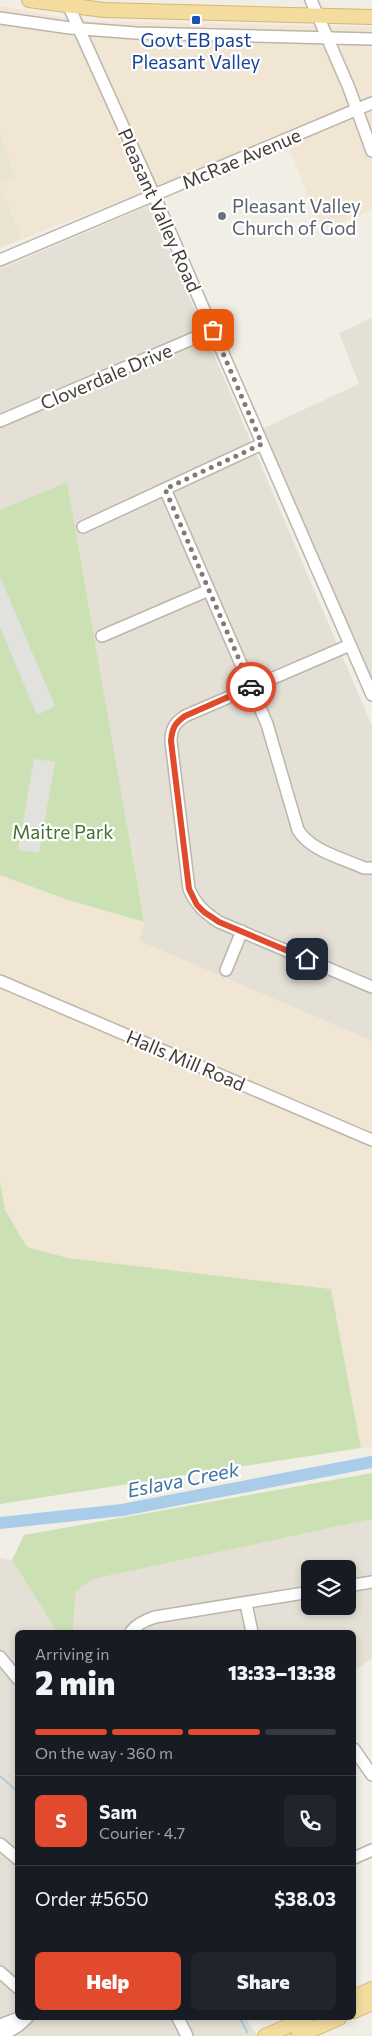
<!DOCTYPE html>
<meta charset="utf-8">
<style>
:root{--surface:#171b24;--page:#20242c;--text:#f1f3f6;--muted:#9ea1a6;--line:#363941;--accent:#e24a2d}
body{margin:0;font-family:Commissioner,sans-serif;background:var(--page);color:var(--text);height:100vh;display:flex;flex-direction:column;font-size:19px;white-space:nowrap}
*{box-sizing:border-box;margin:0}
p{font-size:16px;color:var(--muted)}
.icon{flex:none;width:28px;height:28px;fill:none;stroke:currentColor;stroke-width:2;stroke-linecap:round;stroke-linejoin:round}
.map{position:relative;flex:1;overflow:hidden}
.details{position:absolute;left:15px;top:1630px;width:341px;height:390px;display:flex;flex-direction:column;background:var(--surface);border-radius:8px;box-shadow:0 2px 8px #0003}
.details>*{flex:none}
.fabs{position:absolute;left:301px;top:1560px;display:grid;gap:10px}
.fabs a{display:grid;place-items:center;width:55px;height:55px;border-radius:8px;background:var(--surface);box-shadow:0 2px 8px #0003;font-size:25px}
.pin{position:absolute;display:grid;place-items:center;width:42px;height:42px;color:#fff;margin:-21px;border-radius:10px;box-shadow:0 2px 8px #0006}
.courier{position:absolute;display:grid;place-items:center;width:50px;height:50px;margin:-25px;border:4px solid #e24a2d;border-radius:50%;background:#fff;color:#222;box-shadow:0 1px 6px #0007}
.summary em{font-style:normal;font-weight:800}
.summary div{display:flex;flex-direction:column-reverse}
.summary{display:flex;align-items:center;justify-content:space-between;height:85px;padding:0 20px}
h1{font-size:32px;font-weight:800;line-height:38px}
.bar{display:grid;grid-template-columns:repeat(4,1fr);gap:8px 5px;align-content:center;height:60px;padding:0 20px}
.bar i{height:6px;border-radius:4px;background:var(--line)}
.bar .selected{background:var(--accent)}
.bar p{grid-column:span 4}
.line{display:flex;align-items:center;gap:12px;padding:0 20px;border-top:1px solid var(--line)}
.line div{flex:1}
.round{display:grid;place-items:center;flex:none;width:52px;height:52px;border-radius:8px;background:var(--page)}
.primary-button{display:flex;gap:10px;margin-top:auto;padding:10px 20px}
.primary-button a{flex:1;height:58px;border-radius:8px;background:var(--accent);color:#fff;font-size:20px;font-weight:800;line-height:58px;text-align:center}
.primary-button a+a{background:var(--page);color:var(--text)}
.map>svg:first-child{display:block}
.residential{fill:#e4e0d5;fill-rule:evenodd}
.commercial{fill:#f1e5d4}
.education{fill:#e9e3d2}
.green{fill:#cce1b3}
.parking{fill:#e3e1de}
.lines{fill:none;stroke-linecap:round;stroke-linejoin:round}
.stream{stroke:#a9cde8;stroke-width:2}
.river{stroke:#a9cde8;stroke-width:12}
.minor-casing{stroke:#bbb6aa;stroke-width:14}
.major-casing{stroke:#d6b870;stroke-width:16}
.minor{stroke:#fff;stroke-width:11}
.major{stroke:#f3dc9e;stroke-width:14}
.done{stroke:#807c74;stroke-width:5;stroke-dasharray:0 9}
.route{stroke:#e24a2d;stroke-width:6}
.transit-dot{fill:#1a4fb4;stroke:#fff;stroke-width:2}
.worship-dot{fill:#6b7280;stroke:#fff;stroke-width:2}
.labels{text-anchor:middle;dominant-baseline:central;stroke-width:4.5;stroke-linejoin:round;paint-order:stroke}
.transit-label{font-size:19px;fill:#164399;stroke:#fff}
.street-label{font-size:19px;fill:#433e36;stroke:#fff}
.worship-label{font-size:19px;fill:#5b616d;stroke:#fff;text-anchor:start}
.park-label{font-size:19px;fill:#476e30;stroke:#fff}
.water-label{font-size:20px;font-style:italic;fill:#3c76a3;stroke:#fff}
</style>
<div class="map">
<svg width="372" height="2036" viewBox="0 0 372 2036">
<rect width="100%" height="100%" fill="#f1eee6"/>
<path class="residential" d="M150,205L372,726V1041L139,941L144,922L67,483L0,510V269Z
M372,318V681L262,429L359,384L339,333Z
M372,1519V1658L354,1671V1632H75L73,1626L76,1591L93,1579ZM310,1569H348V1606H310Z
M0,1558L12,1560L57,1632H18V2018H246L257,2036H0Z"/>
<path class="commercial" d="M0,6L83,21L372,27V210L321,231L285,136L22,239L0,187V183L15,176L0,135Z
M0,875L65,899L144,922L140,941L372,1041V1447L361,1448L331,1289L68,1258L27,1247L5,1210L0,1181Z"/>
<path class="education" d="M0,135L15,176L0,183Z
M0,187L22,239L0,248Z"/>
<path class="green" d="M67,482L144,922L65,899L0,875V510Z
M0,1181L5,1210L27,1247L68,1258L331,1289L361,1448L0,1504Z
M372,1473V1519L93,1579L76,1591L73,1626L75,1632H57L12,1560L24,1535Z"/>
<path class="parking" d="M0,577L55,706L37,715L0,627Z
M34,759L55,762L39,853L18,850Z"/>
<g class="lines">
<path class="stream" d="M0,1776L18,1792
M240,2018L247,2032"/>
<path class="river" d="M0,1523L122,1510L372,1462"/>
<g class="minor-casing">
<path id="minor" d="M66,0L154,195L372,695
M311,0L349,88L372,151
M0,18L70,28L136,33L372,39
M0,260L372,103
M0,421L213,330
M165,489L267,724L298,830C311,851 342,858 364,868H372
M83,527L262,444
M102,636L209,590
M350,645L185,716C175,723 171,728 171,741L189,889C196,905 205,913 219,922L372,987
M226,970L242,931
M0,981L372,1140
M348,1586L372,1582
M246,1604L252,1632
M131,1632C136,1624 146,1620 155,1617L310,1592
M0,1657L18,1679
M354,1749L372,1775
M0,1844L18,1859
M354,1858L372,1850
M0,1972L18,1988
M178,2018L187,2036
M0,2025L16,2019L26,2018
M1,2036L18,2026L27,2018"/>
</g>
<g class="major-casing">
<path id="major" d="M29,0L104,10L372,17
M354,1997L372,1989
M354,2011L372,2003
M265,2036L307,2018
M298,2036L339,2018"/>
</g>
<use href="#minor" class="minor"/>
<use href="#major" class="major"/>
</g>
<g class="lines">
<path class="done" d="M213,330L262,444L165,489L251,687"/>
<path class="route" d="M251,687L185,716C175,723 172,728 171,741L189,889L197,905L204,912L219,922L307,959"/>
</g>
<rect class="transit-dot" x="191" y="15" width="10" height="10" rx="2.5"/>
<circle class="worship-dot" cx="222" cy="216" r="5"/>
<g class="labels">
<g class="transit-label">
<text x="196" y="39">Govt EB past<tspan x="196" dy="22">Pleasant Valley</tspan></text>
</g>
<g class="street-label">
<text transform="translate(241 158) rotate(-23)">McRae Avenue</text>
<text transform="translate(160 210) rotate(66)">Pleasant Valley Road</text>
<text transform="translate(106 376) rotate(-23)">Cloverdale Drive</text>
<text transform="translate(186 1060) rotate(23)">Halls Mill Road</text>
</g>
<g class="worship-label">
<text x="232" y="205">Pleasant Valley<tspan x="232" dy="22">Church of God</tspan></text>
</g>
<g class="park-label">
<text x="63" y="831">Maitre Park</text>
</g>
<g class="water-label">
<text transform="translate(183 1479) rotate(-11)">Eslava Creek</text>
</g>
</g>
</svg>
<div class="fabs">
<a><svg class="icon" aria-label="layers" viewBox="0 0 24 24"><path d="M12 4l9 5-9 5-9-5zM3 14l9 5 9-5"/></svg></a>
</div>
<div class="pin" style="left:213px;top:330px;background:#ea580c"><svg class="icon" aria-label="bag" viewBox="0 0 24 24"><path d="M5 8h14l-1 12H6zM9 8a3 3 0 0 1 6 0"/></svg></div>
<div class="pin" style="left:307px;top:959px;background:#1f2937"><svg class="icon" aria-label="home" viewBox="0 0 24 24"><path d="M3 11l9-7 9 7M6 9v11h12V9"/></svg></div>
<div class="courier" style="left:251px;top:687px"><svg class="icon" aria-label="car" viewBox="0 0 24 24"><path d="M5 17H2v-5l4-1 3-4h7l3 4 3 1v5h-3M9 17h6M6 11h13"/><circle cx="7" cy="17" r="2"/><circle cx="17" cy="17" r="2"/></svg></div>
<section class="details">
<div class="summary"><div><h1>2 min</h1><p>Arriving in</p></div><em>13:33–13:38</em></div>
<div class="bar"><i class="selected"></i><i class="selected"></i><i class="selected"></i><i></i><p>On the way · 360 m</p></div>
<div class="line" style="height:90px"><b class="round" style="background:var(--accent);color:#fff">S</b><div><b>Sam</b><p>Courier · 4.7</p></div><a class="round"><svg class="icon" aria-label="phone" viewBox="0 0 24 24"><path d="M5 4h4l2 5-3 2q2 4 5 5l2-3 5 2v4C11 20 4 13 5 4z"/></svg></a></div>
<div class="line" style="height:65px"><div>Order #5650</div><b>$38.03</b></div>
<div class="primary-button"><a>Help</a><a>Share</a></div>
</section>
</div>
